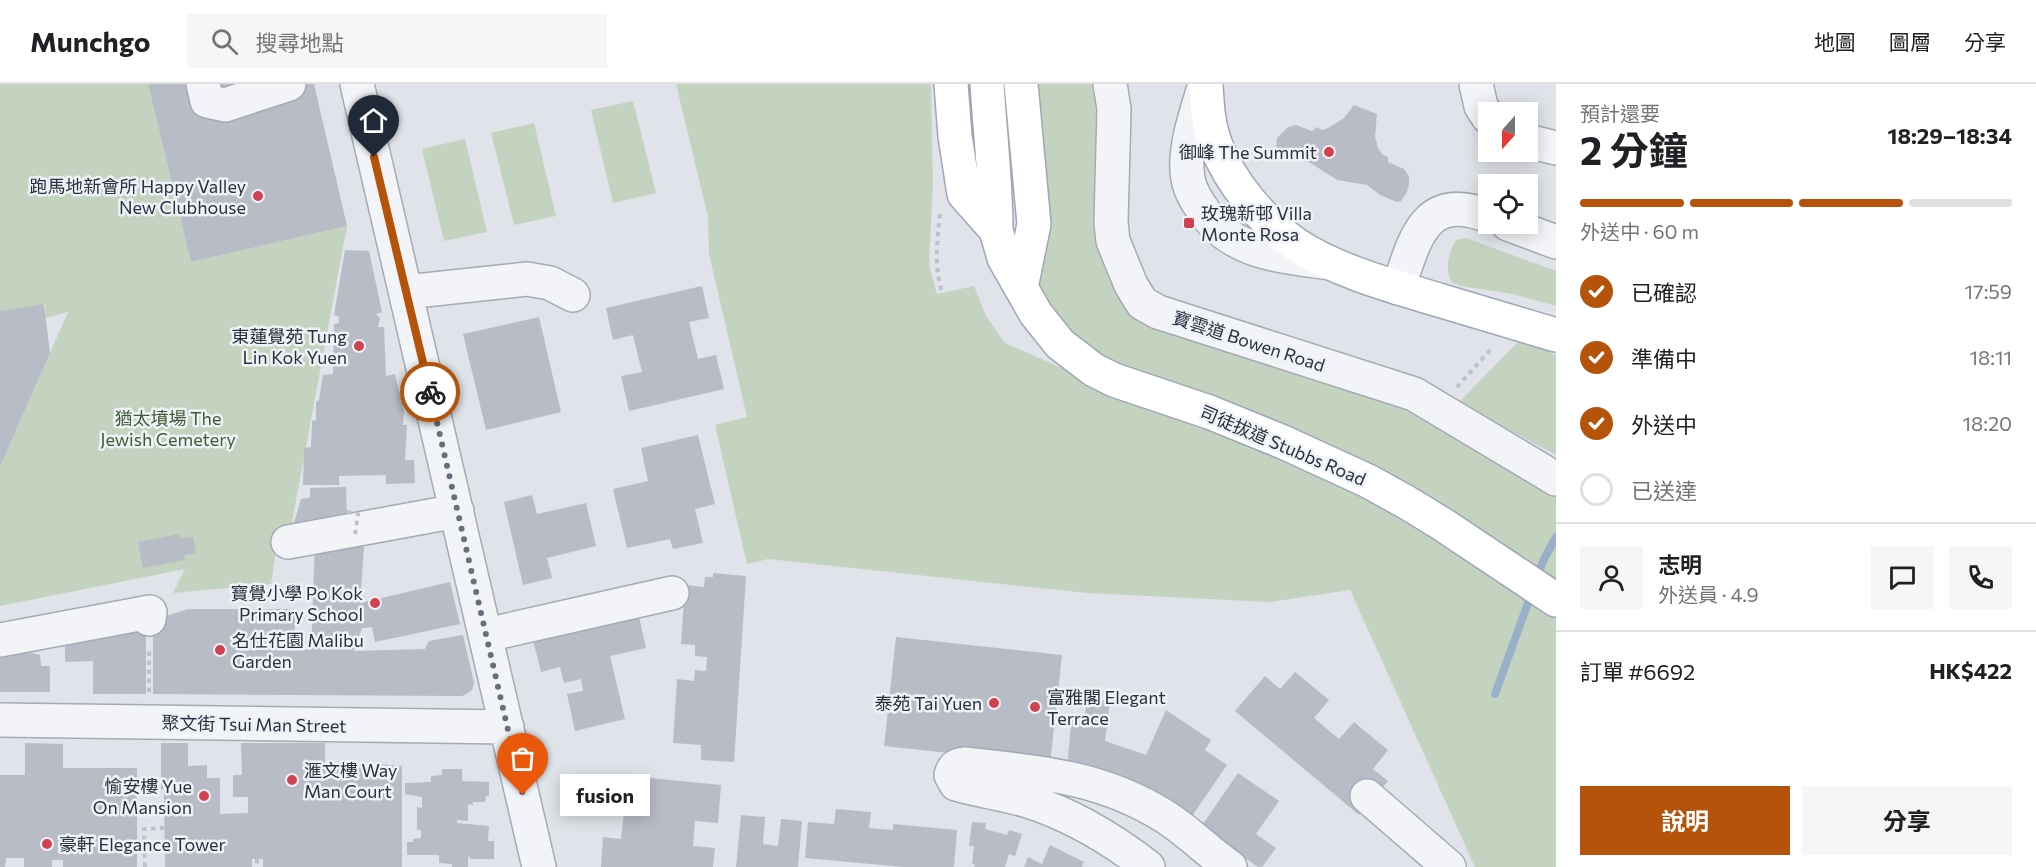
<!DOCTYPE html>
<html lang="zh-TW">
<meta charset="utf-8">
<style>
:root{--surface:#fff;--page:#f6f6f6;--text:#202124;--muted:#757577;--line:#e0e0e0;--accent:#b45309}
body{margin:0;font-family:Commissioner,"Noto Sans TC",sans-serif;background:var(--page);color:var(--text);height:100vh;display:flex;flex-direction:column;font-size:22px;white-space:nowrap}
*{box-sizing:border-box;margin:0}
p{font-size:20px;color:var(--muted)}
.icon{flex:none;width:33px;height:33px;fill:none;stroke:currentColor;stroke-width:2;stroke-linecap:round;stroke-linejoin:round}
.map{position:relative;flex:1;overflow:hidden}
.drawer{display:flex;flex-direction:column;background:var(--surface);width:480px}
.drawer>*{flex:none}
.needle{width:39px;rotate:201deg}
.fabs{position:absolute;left:1478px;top:18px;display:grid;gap:12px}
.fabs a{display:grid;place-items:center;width:60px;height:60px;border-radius:0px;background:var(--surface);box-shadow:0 3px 15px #0003;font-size:30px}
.pin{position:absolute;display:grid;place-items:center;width:51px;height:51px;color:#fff;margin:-62px -26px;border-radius:50% 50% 50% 0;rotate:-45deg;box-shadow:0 0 6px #0007}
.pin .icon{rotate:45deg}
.courier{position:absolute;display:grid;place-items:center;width:60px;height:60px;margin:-30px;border:4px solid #b45309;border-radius:50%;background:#fff;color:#222;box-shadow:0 2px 8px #0007}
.bubble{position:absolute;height:42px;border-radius:0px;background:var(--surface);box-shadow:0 3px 15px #0003;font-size:20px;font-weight:700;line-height:42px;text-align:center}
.head em{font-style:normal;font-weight:700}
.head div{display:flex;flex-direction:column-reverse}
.head{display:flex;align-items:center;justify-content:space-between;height:102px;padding:0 24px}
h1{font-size:39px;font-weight:700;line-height:45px}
.bar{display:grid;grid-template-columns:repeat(4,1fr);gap:9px 6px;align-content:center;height:72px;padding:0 24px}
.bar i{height:8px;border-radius:4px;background:var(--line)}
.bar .current{background:var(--accent)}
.bar p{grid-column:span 4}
.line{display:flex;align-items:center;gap:15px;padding:0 24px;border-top:2px solid var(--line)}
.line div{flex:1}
.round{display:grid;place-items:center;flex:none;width:63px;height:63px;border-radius:0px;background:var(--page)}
ol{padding:0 24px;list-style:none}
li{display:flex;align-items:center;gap:18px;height:66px}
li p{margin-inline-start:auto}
li .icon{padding:6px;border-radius:50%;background:var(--accent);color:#fff;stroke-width:4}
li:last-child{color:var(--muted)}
li i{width:33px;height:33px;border:3px solid var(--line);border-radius:50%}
.primary-button{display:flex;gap:12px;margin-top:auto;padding:12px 24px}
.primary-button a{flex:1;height:69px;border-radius:0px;background:var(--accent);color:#fff;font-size:24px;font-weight:700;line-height:69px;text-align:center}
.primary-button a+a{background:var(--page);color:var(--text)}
header{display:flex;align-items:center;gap:36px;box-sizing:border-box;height:84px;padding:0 30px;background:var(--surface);border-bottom:2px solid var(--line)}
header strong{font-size:28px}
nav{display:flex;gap:33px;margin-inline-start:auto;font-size:21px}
.search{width:420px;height:54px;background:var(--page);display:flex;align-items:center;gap:15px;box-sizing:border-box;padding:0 21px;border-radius:0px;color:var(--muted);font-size:22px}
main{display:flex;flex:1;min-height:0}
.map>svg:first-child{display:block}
.green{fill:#c4d3c0}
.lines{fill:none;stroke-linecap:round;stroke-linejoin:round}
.stream{stroke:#9aafca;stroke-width:8}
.building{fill:#b7bcc6}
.minor-casing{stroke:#a5aab3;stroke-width:36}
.major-casing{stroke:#9fa6b5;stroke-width:36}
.path{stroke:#bdc1c8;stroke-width:4;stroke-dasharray:4.5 4.5;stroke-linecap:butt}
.minor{stroke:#f2f4f7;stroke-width:33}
.major{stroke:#fff;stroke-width:33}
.path-bridge{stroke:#bdc1c8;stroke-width:4;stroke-dasharray:4.5 4.5;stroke-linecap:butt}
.done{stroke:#686f7c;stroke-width:6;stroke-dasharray:0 10.8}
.route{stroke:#b45309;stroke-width:8}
.poi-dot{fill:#d14250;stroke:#eff2f6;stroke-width:2}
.labels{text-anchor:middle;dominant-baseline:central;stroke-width:5;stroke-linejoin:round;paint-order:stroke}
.poi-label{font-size:18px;fill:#283041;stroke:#eff2f6;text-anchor:end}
.street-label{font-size:18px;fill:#283041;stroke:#eff2f6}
.park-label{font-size:18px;fill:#3b5d35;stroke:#eff2f6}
</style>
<header>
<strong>Munchgo</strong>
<div class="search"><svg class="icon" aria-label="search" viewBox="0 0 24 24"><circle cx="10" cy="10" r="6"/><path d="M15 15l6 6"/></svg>搜尋地點</div>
<nav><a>地圖</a><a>圖層</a><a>分享</a></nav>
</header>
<main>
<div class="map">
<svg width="1556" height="783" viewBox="0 0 1556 783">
<rect width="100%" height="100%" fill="#e0e3e9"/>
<path class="green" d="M0,0H148L191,178L347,142L290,449L276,466L271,500L173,509L185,485L0,522V383L68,228L46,234L45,220L0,227Z
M676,0H931L933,98L929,181L937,210L974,202L986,232L1005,259L1162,328L1232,353L1385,421L1556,531V783H1475L1350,506L1270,518L1087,509L768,475L747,480L715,341L747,333L709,170L708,133Z
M1036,0H1099L1133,231L1411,319L1556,406V504L1124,288L1074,260L1035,207L1051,134Z
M633,17L656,109L613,119L591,26Z
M534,39L556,132L514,141L491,49Z
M465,55L487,148L444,157L422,65Z
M1466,154L1556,187V222L1512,210L1461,202L1451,198C1445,183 1448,170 1456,156Z
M1521,255L1556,271V371L1458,319Z"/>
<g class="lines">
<path class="stream" d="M1536,496L1543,477L1556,453
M1495,610L1532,508"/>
</g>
<path class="building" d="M148,0H314L347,142L191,178Z
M1354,21L1377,30L1375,52L1378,64L1382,70L1388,73V78L1404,85L1409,92V100L1407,108L1401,117L1397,118L1380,111L1367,101L1337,96L1309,78L1294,76L1280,70L1276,66L1277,54L1288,43L1296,41L1312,47L1317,43L1322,46L1328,44L1344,34Z
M345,166L369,167L382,228L376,230L380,234L378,243H384L386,292L395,290L404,328L403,341H407L405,376H414L415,399L386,400V391L339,392V401H303L304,364L311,363L312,337L316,336V318L319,316L323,291L333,290L334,240L339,239V233L334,231Z
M702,202L709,234L689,238L698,275L716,271L724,305L629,327L621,292L642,288L633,251L613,256L606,224Z
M44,220L50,269L0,383V227Z
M539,233L561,328L486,346L463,250Z
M698,351L715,420L695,425L703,459L673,465L670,455L627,464L613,405L648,397L641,364Z
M346,403L347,432L292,446L301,415L310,414V404Z
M532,411L537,430L586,419L596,462L547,474L552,494L523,501L504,418Z
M365,449L360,519L450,498L460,540L375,558L372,543L362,544L354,567L425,565L429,557L463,551L474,599L472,606L468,609L462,612L153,610V536L188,525H295V565L311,566L315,459Z
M180,450L181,455L193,453L196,469L184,471L185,476L143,484L138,458Z
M713,489L746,492L734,678L701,676V661L673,659L677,595L694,597L695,586L706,587L707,573L695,572V561L681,560L685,501L704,503L705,493H713Z
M638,528L646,564L610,572L625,635L575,647L567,610L583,607L581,595L564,599L560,583L541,588L532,552Z
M146,545V610H93V577L65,578V555Z
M896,553L1062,571L1050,680L884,662Z
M26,564L27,568L40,571L41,582H50V608H0V570Z
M1295,588L1329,616L1314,634L1339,655L1354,638L1388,666L1373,685L1388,697L1359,731L1235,627L1265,592L1280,605Z
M1087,615L1110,617L1105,657L1146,671L1166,626L1211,656L1205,666L1227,681L1190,735L1067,684L1072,629L1085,631Z
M25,659L63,660V684H137V783H63V776H52V783H24V774H6L5,783H0V691H25Z
M161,659H188V682L207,681V694H220V730L248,729V713H233V691H242L241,659H325V682H337V680H348V682H376V680L402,682V783H263V775H252V783H165L164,704L161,706Z
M442,685H462V697L489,698V712H486L485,718H473V721L468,720V737L457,736V739L489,742L488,757H494V775H471L468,772V783H452V780L439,779V771H407V758H413V755L421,754V746H417V723L422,724V713L405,710V699L431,698V692L442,691Z
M1238,689L1279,717L1256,750L1276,764L1262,783H1258L1201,743Z
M609,690L721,701L718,739L695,737L693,762L715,764L713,783H601L603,753L621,755L624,730L606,728Z
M836,725L871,728L869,744L893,746V740L957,746L954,783H903L805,774L808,738L834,740Z
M741,731L765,733L763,760L778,762L781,735L802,737L798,783H736Z
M972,738L986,739L985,745L1007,751L1009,746L1022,750L1015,772L1009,770L1005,783H974L975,780H972L974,762H969Z
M1050,761L1084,778L1082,783H1024L1028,773L1042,780Z"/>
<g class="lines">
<g class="minor-casing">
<path id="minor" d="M203,0L207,17L225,21L289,0
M357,0L539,783
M1110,0L1114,25L1111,138L1113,157L1131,201L1142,219L1158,228L1414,310L1556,395
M1205,0C1198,24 1185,60 1187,85C1187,99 1193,112 1201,123C1230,170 1281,172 1330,179
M1476,0L1481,22L1488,33
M1527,57L1556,64
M1508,140L1556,158
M1398,204C1415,157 1423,107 1488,132
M406,208L527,195L550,199L573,211
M288,458L457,427
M486,551L672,509
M0,556L150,528L149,535
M0,636L507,643
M1367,712L1449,783
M1148,783C1112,755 1072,731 1028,717C1004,710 980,707 956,700L951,691C953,683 956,681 964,680C1037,688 1100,692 1164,732C1188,747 1207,767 1230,783"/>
</g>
<g class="major-casing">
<path id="major" d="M951,0L955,52L964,110L996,146L1004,174L1036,230L1060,260L1094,286L1114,296L1209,328L1283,358L1368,397L1406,418L1442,440L1556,516
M987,0C990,49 996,98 996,146
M1021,0L1034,140L1021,204
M1206,0C1207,20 1208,39 1215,59C1230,99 1262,137 1297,161C1338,188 1396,203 1442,217C1480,228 1518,240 1556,251"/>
</g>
<path class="path" d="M940,130C937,156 934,183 942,209
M1457,303L1492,264
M149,608V564
M257,775V783
M145,783L144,745L166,744"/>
<use href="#minor" class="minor"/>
<use href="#major" class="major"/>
<path class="path-bridge" d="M347,428L358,430L355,451"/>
</g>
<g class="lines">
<path class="done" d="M430,308L523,711"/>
<path class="route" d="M374,73L430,308"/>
</g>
<g class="poi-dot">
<circle cx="1329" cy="68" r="6"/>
<circle cx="258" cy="112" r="6"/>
<rect x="1183" y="133" width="12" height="12" rx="3"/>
<circle cx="359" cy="262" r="6"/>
<circle cx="375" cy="519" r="6"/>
<circle cx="220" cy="566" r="6"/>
<circle cx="994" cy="619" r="6"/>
<circle cx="1035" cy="623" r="6"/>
<circle cx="292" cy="696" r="6"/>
<circle cx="204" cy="712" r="6"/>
<circle cx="47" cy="760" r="6"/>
</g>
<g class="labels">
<g class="poi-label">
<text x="1317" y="68">御峰 The Summit</text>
<text x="246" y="102">跑馬地新會所 Happy Valley<tspan x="246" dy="21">New Clubhouse</tspan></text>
<text x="1201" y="129" text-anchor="start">玫瑰新邨 Villa<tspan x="1201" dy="21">Monte Rosa</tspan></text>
<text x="347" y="252">東蓮覺苑 Tung<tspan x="347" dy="21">Lin Kok Yuen</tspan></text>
<text x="363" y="509">寶覺小學 Po Kok<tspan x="363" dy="21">Primary School</tspan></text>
<text x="232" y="556" text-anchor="start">名仕花園 Malibu<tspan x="232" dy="21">Garden</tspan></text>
<text x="1047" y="613" text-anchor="start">富雅閣 Elegant<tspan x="1047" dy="21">Terrace</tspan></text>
<text x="982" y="619">泰苑 Tai Yuen</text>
<text x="304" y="686" text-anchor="start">滙文樓 Way<tspan x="304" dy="21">Man Court</tspan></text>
<text x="192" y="702">愉安樓 Yue<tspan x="192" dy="21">On Mansion</tspan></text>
<text x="59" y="760" text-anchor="start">豪軒 Elegance Tower</text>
</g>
<g class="street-label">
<text transform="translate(1249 257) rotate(18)">寶雲道 Bowen Road</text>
<text transform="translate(1283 361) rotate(23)">司徒拔道 Stubbs Road</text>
<text transform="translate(254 640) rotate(1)">聚文街 Tsui Man Street</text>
</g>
<g class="park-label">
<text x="168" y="334">猶太墳場 The<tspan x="168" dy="21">Jewish Cemetery</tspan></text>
</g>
</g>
</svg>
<div class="fabs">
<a><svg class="needle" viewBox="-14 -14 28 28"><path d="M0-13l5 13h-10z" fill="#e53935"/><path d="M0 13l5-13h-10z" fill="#757577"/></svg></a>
<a><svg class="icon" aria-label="locate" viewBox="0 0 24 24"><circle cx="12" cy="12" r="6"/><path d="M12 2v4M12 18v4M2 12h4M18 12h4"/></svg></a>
</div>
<div class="pin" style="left:523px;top:711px;background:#ea580c"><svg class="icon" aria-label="bag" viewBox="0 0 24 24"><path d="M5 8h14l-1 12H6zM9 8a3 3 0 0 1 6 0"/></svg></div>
<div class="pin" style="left:374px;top:73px;background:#1f2937"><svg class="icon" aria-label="home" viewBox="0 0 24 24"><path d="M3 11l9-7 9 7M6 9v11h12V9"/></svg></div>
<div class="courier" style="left:430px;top:308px"><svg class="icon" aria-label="bike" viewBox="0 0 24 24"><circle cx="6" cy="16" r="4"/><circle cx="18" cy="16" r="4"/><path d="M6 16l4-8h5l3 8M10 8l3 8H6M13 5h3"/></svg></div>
<div class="bubble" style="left:560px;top:690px;width:90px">fusion</div>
</div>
<section class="drawer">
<div class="head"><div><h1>2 分鐘</h1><p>預計還要</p></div><em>18:29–18:34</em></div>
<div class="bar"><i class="current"></i><i class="current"></i><i class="current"></i><i></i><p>外送中 · 60 m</p></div>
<ol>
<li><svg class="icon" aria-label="check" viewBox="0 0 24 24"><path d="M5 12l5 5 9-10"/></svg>已確認<p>17:59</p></li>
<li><svg class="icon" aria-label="check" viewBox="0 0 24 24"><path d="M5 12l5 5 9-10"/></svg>準備中<p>18:11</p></li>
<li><svg class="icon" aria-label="check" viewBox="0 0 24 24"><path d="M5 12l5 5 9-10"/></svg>外送中<p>18:20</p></li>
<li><i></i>已送達</li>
</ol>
<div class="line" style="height:108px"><a class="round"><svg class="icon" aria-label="person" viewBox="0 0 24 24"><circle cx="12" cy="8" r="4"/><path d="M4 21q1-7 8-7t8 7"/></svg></a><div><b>志明</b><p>外送員 · 4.9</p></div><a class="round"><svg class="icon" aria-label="chat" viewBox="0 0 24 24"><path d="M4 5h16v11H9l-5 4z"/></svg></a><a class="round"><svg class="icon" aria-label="phone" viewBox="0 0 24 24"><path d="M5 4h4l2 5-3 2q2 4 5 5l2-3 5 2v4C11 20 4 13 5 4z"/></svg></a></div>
<div class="line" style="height:78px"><div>訂單 #6692</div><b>HK$422</b></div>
<div class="primary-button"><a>說明</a><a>分享</a></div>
</section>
</main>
